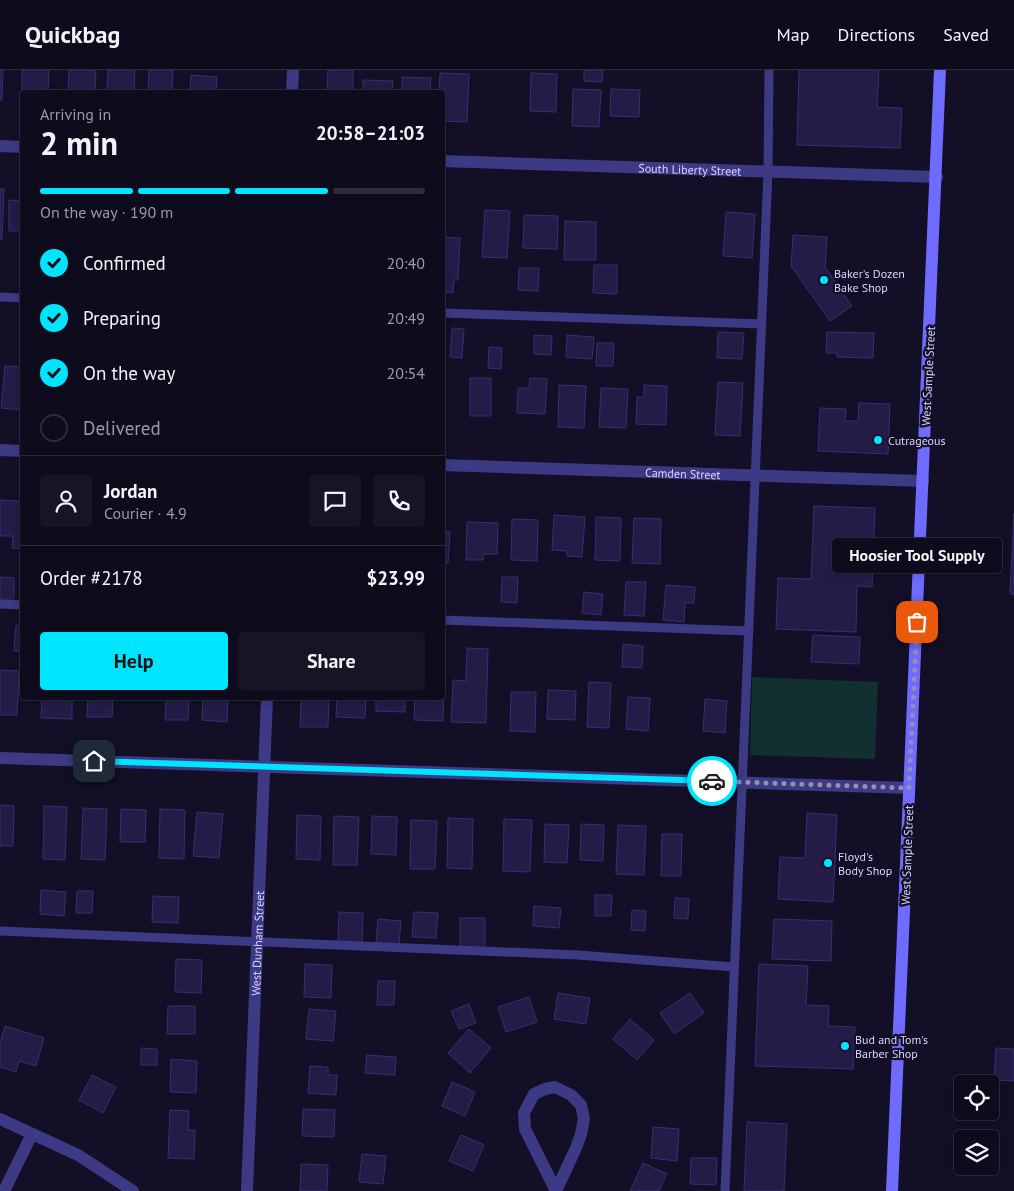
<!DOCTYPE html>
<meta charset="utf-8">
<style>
:root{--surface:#0e0b1c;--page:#171425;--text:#f1f3f6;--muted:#9b9ba3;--line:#2e2b3b;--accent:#00e5ff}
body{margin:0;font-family:"PT Sans",sans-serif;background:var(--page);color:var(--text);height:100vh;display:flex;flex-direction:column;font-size:19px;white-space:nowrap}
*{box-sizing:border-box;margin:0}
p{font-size:16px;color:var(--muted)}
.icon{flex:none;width:28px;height:28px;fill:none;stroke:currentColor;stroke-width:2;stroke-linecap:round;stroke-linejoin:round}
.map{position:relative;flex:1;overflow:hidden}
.panel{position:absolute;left:20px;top:20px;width:425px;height:610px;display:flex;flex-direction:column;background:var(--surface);border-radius:5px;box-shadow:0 2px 8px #0003,0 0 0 1px var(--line)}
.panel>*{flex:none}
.tools{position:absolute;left:954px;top:1005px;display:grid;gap:10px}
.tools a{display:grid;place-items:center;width:45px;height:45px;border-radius:5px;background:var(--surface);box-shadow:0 2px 8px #0003,0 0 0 1px var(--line);font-size:25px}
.pin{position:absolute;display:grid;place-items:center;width:42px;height:42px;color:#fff;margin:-21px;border-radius:10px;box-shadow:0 2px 8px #0006}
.courier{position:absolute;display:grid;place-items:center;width:50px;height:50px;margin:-25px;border:4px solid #00e5ff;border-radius:50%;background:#fff;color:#222;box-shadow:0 1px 6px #0007}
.bubble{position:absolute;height:35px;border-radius:5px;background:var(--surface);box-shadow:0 2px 8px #0003,0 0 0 1px var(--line);font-size:16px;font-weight:800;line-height:35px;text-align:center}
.overview em{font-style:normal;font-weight:800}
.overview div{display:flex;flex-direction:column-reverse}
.overview{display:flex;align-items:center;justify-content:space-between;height:85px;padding:0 20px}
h1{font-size:32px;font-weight:800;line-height:38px}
.bar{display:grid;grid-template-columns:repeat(4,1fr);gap:8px 5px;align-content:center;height:60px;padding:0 20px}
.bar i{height:6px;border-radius:4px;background:var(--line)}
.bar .selected{background:var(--accent)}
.bar p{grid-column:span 4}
.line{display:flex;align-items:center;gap:12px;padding:0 20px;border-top:1px solid var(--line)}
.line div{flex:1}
.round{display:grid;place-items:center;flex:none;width:52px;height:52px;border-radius:5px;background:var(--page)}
ol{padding:0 20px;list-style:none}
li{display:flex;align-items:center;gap:15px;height:55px}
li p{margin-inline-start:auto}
li .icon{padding:5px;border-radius:50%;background:var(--accent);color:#111;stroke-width:4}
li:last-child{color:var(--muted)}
li i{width:28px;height:28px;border:2px solid var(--line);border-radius:50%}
.primary-button{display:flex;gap:10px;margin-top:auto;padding:10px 20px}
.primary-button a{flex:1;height:58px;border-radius:5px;background:var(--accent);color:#111;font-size:20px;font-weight:800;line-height:58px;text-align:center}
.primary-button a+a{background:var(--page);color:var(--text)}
header{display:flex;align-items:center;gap:30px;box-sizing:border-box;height:70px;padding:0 25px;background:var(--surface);border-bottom:1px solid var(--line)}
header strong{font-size:24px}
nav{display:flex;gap:28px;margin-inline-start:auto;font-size:18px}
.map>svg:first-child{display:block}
.green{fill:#12302f}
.building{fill:#241b47;stroke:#3b2d73}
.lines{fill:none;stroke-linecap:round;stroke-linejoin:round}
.service{stroke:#3d3a85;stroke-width:9}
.minor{stroke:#3d3a85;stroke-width:12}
.tertiary{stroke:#3d3a85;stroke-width:12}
.secondary{stroke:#6f6bff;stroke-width:12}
.done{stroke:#948fb3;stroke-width:5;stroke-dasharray:0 9}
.route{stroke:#00e5ff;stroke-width:6}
.poi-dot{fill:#00e5ff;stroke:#130f26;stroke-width:2}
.labels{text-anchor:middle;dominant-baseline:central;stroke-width:4.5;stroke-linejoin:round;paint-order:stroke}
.street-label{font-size:12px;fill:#d9d4ff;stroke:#130f26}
.poi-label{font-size:12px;fill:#d9d4ff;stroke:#130f26;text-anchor:start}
</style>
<header>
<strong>Quickbag</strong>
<nav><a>Map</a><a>Directions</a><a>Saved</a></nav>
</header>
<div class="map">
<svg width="1014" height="1121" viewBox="0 0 1014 1121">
<rect width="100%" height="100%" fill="#130f26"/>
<path class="green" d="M752,607L878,612L875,689L750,685Z"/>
<path class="building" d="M0,0H3L2,30H0Z
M22,0H49L48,22H22V25Z
M69,0H96L95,22H68Z
M108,0H135L134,22H107Z
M149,0H173L172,22H148Z
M328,0H353V22H327Z
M584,0H603L602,12L584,11Z
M799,0H879L877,37L902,38L900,78L797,75Z
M440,3L469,4L467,52L442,51V22H439Z
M531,3L557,4L556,42L530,41Z
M191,5L217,7L216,22H190Z
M402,7L431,8L430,22H402Z
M363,10L393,11L392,22H363Z
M573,19L601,20L599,57L572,56Z
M611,19L640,20L639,47L610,46Z
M0,119H4L2,169H0Z
M9,130L22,131V161H9Z
M485,140L510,141L507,188L482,187Z
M726,142L755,144L752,188L723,186Z
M524,145L558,146L557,179L523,178Z
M565,151L596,152V190H564Z
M793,165L827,167L825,197L852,236L830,251L791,196Z
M442,167L460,168L458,210H454L453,223L442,222Z
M594,195H617V224L593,223Z
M519,198H539L538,221L518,220Z
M452,258L464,259L462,288L450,287Z
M718,262L744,263L742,289L717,288Z
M827,262L874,263L873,288L837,287V283H826Z
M534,265L552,266L551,285L534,284Z
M567,265L594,267L592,289L566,287Z
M597,273H614L613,296H596Z
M489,277L502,278L501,299L488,298Z
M5,296L22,297V340L1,338Z
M470,308H491V346H470Z
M530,308L547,309L545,344L517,343L518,318H529Z
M718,312L743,313L740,366L715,365Z
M559,315L586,316L584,358L558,357Z
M644,315L667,316L666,355L636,354L637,327H644Z
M601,318L628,319L626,358L599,357Z
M859,333L890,334L888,384L818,381L820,338L846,339L845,351H858Z
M0,430L21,431L22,479L12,478L13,466H0Z
M814,436L875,438L872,517L857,516L856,562L776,559L778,508L811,509Z
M1014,444V524H1010Z
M554,445L585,447L582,487L567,486V481L552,480Z
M596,447L621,448L620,491L595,490Z
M634,448L661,449L660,494L632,493Z
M512,449L538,450L537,491L511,490Z
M467,452L498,453L497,484H483V490H466Z
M442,461L450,462L448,493L442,492Z
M0,507L14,508V529H0Z
M502,507H518L517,533L501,532Z
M626,512H646L644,546L624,545Z
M666,515L695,517L694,533H685L684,552L663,550Z
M584,522L603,524L601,545L582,543Z
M16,555L22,556V582L14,581Z
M813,565L860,567L859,594L811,592Z
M623,574L643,576L642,598L622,597Z
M467,578L488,579L486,653L451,652L453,610L466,611Z
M0,600L19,601L17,645H0Z
M589,612L611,613L609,658L587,657Z
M548,620L576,621L575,650L547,649Z
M442,621H444L443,651L414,650L415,628H442Z
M511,622H536L535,662L510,661Z
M628,627L650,628L648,661L626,659Z
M42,628H72V649L41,648Z
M88,628H113L112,647H87Z
M166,628H189L188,650H165Z
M203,628H228L227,652L202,650Z
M301,628H329L328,657H300Z
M337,628H366L365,648L336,647Z
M376,628H405V642L376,641Z
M705,629L727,631L725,663L703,661Z
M0,735L14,736L13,776H0Z
M44,736L67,737L65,790L43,789Z
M83,738L107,739L105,790L81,789Z
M121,739L146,740L145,772H120Z
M160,739L185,740L184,789L159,788Z
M197,742L223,744L219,788L193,786Z
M807,743L837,745L833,832L778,829L780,787L805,788Z
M297,745L321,746L320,790L296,789Z
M334,746L359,747L357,795H333Z
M372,746L397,747L396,785L371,784Z
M448,748L473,749L472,799L447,798Z
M504,749L532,750L530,802L503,801Z
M411,750L437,751L435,799H410Z
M545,754L569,755L567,793L544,792Z
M581,754L604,755L603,791L580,790Z
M618,755L646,756L644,805L616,804Z
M662,764H682L681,806H661Z
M41,820L66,822L64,846L40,844Z
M77,821H93L92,843H76Z
M595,825H612L611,846H595Z
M153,826L179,827L178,853L152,852Z
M675,828L689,829L688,849L674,848Z
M534,836L561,838L559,858L533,856Z
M632,840L646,841L645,861L631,860Z
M339,842L363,843L362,873L338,872Z
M414,842L438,843L436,868L412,867Z
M460,848H485V878H460Z
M378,849L401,851L399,875L376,873Z
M774,849L832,851L831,891L772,889Z
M176,889L202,890L201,923L175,922Z
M305,894L332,895L331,928L304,927Z
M759,894L808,896L806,935L829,936L828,956L855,957L853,999L755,996Z
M378,911H395L394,935H377Z
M558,923L590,928L586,954L554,949Z
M690,923L704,943L674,964L660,943Z
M529,927L537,952L506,962L498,937Z
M469,934L476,953L459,959L451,941Z
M168,936H195V964H167Z
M309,939L336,941L333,971L306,969Z
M630,949L654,970L637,990L613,969Z
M5,956L44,968L36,996L19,991L16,1002L0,997V973Z
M469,959L491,978L470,1003L448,983Z
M141,978L157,979V995H141Z
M996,978L1014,979V1011L994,1010Z
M367,985L396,987L395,1005L365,1003Z
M171,989L197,991L196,1023L170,1022Z
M310,996L328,997V1005H337L336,1025L308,1023Z
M92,1005L116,1017L103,1043L79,1030Z
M452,1012L475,1022L465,1046L442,1036Z
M303,1039L335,1040L334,1067L302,1066Z
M170,1040L189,1041L188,1060H195L194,1089L168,1088Z
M747,1052L787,1054L784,1121H744Z
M653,1057L679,1059L677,1091L651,1088Z
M461,1065L484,1075L473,1101L449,1091Z
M362,1084L386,1086L383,1114L359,1112Z
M691,1088H717L716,1115L690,1114Z
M643,1093L667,1104L659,1121H630Z
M301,1094L328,1095L327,1121H300Z"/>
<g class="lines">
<path class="service" d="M0,227L22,228
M442,243L762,254
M0,534L22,535
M442,550L749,561
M0,861L578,885L734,897
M725,1121L768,102L769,0"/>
<g class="minor">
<path d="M292,22L293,0"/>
<path d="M0,76L22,77"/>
<path id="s1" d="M442,91L937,107"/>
<path d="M0,380L22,381"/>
<path id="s2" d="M442,395L923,411"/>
<path d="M0,1049L78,1085L133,1121"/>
<path d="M4,1121L32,1064"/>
<path id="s3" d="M247,1121L267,628"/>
<path d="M555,1121H556L576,1078L581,1064L584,1049L581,1035L571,1025L555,1017L545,1019L534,1024L524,1043L525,1059L556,1121"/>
</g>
<path class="tertiary" d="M0,688L909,718"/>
<path class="secondary" d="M892,1121L940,0"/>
</g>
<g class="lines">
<path class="done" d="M712,711L909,718L917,552"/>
<path class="route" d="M94,691L712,711"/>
</g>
<g class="poi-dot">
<circle cx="824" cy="210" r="5"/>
<circle cx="878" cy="370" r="5"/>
<circle cx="828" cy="793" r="5"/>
<circle cx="845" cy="976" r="5"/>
</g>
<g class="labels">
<g class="street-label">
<text stroke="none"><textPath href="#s1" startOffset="248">South Liberty Street</textPath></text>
<text transform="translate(928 306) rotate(-87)">West Sample Street</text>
<text stroke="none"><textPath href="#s2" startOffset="241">Camden Street</textPath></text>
<text transform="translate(907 785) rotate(-88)">West Sample Street</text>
<text stroke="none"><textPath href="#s3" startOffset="248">West Dunham Street</textPath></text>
</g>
<g class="poi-label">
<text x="834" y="203">Baker's Dozen<tspan x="834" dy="14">Bake Shop</tspan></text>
<text x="888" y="370">Cutrageous</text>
<text x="838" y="786">Floyd's<tspan x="838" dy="14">Body Shop</tspan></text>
<text x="855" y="969">Bud and Tom's<tspan x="855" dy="14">Barber Shop</tspan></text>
</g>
</g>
</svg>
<div class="tools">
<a><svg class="icon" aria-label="locate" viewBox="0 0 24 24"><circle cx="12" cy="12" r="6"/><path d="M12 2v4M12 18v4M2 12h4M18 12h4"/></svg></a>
<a><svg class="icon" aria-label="layers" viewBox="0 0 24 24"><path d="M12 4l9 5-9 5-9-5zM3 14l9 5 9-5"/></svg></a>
</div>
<div class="pin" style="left:917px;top:552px;background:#ea580c"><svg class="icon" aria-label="bag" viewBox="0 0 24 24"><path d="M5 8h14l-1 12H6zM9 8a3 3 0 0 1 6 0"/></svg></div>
<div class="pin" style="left:94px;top:691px;background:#1f2937"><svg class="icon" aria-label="home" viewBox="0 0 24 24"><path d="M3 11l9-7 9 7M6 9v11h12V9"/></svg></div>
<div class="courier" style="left:712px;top:711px"><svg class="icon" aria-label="car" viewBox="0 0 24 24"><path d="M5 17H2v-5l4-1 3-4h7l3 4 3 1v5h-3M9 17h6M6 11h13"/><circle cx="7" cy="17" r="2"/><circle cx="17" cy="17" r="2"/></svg></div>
<div class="bubble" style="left:832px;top:468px;width:170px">Hoosier Tool Supply</div>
<section class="panel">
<div class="overview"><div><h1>2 min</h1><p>Arriving in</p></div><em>20:58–21:03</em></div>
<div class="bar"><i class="selected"></i><i class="selected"></i><i class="selected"></i><i></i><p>On the way · 190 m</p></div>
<ol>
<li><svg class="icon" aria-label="check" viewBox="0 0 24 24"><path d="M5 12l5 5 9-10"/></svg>Confirmed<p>20:40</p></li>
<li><svg class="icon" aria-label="check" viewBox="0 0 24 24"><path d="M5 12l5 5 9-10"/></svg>Preparing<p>20:49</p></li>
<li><svg class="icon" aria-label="check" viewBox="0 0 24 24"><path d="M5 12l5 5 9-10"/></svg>On the way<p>20:54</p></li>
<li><i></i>Delivered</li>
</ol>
<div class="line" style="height:90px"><a class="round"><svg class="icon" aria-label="person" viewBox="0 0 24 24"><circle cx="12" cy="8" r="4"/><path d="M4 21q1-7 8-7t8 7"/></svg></a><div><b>Jordan</b><p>Courier · 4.9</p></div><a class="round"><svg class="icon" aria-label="chat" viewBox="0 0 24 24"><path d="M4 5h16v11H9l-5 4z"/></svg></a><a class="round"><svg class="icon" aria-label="phone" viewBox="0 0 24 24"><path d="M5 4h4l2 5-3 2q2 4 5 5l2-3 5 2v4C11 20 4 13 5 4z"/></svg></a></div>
<div class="line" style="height:65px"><div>Order #2178</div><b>$23.99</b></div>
<div class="primary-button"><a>Help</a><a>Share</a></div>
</section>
</div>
